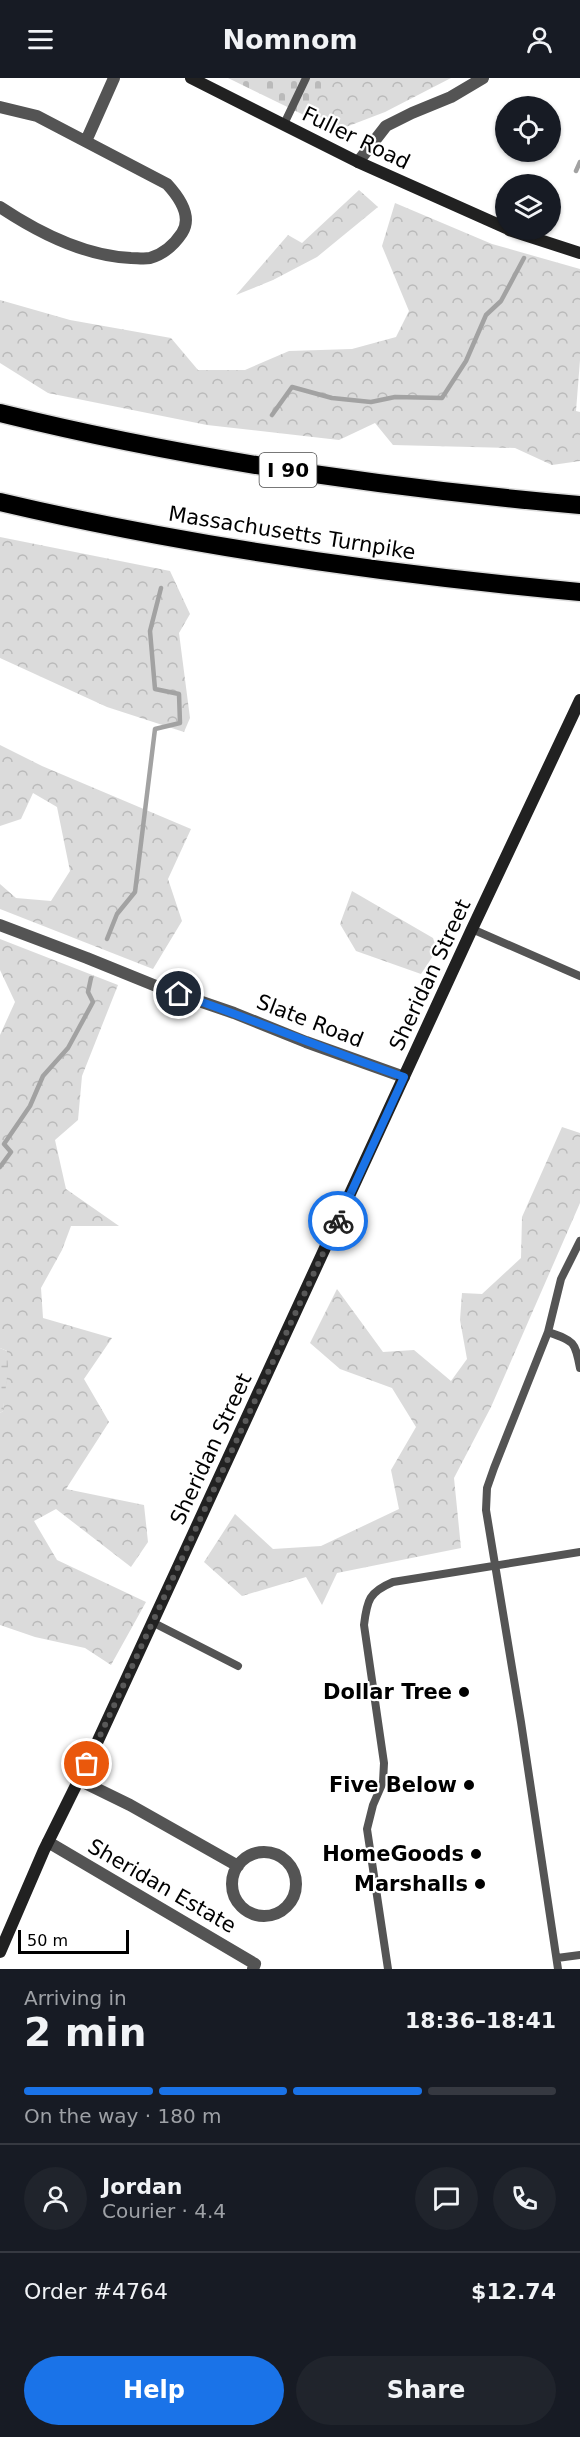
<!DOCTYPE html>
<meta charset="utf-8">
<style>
:root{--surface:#171b24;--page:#20242c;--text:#f1f3f6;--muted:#9ea1a6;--line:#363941;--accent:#1a73e8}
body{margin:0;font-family:"DejaVu Sans",sans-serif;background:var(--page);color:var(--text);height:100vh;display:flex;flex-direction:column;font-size:22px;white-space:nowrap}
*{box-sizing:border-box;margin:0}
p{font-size:20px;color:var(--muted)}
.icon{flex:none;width:33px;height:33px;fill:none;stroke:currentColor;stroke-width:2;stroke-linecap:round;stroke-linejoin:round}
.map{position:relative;height:1891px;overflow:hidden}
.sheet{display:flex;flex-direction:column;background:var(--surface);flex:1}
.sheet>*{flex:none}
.fabs{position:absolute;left:495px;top:18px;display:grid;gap:12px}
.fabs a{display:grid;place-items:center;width:66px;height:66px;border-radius:50%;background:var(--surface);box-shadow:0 2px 4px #0004;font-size:30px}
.scale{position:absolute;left:18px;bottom:15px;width:111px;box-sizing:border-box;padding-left:6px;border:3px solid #000;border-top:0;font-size:16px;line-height:21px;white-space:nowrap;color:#000;-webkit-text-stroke:4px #fff;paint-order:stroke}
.pin{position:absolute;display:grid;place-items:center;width:51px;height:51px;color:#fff;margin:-26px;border:3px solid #fff;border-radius:50%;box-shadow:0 2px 6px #0007}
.courier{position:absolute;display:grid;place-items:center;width:60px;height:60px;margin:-30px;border:4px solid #1a73e8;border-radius:50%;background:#fff;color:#222;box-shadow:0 2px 8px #0007}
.headline em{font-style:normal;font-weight:700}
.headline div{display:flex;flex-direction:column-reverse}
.headline{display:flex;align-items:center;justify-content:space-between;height:102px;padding:0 24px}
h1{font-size:39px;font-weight:700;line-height:45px}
.bar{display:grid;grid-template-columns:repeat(4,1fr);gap:9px 6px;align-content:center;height:72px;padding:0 24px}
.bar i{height:8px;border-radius:4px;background:var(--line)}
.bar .active{background:var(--accent)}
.bar p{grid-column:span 4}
.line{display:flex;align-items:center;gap:15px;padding:0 24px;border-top:2px solid var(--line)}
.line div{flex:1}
.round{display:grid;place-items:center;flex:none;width:63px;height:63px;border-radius:32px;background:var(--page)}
.action{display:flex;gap:12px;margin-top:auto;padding:12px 24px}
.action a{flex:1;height:69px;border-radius:36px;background:var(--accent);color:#fff;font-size:24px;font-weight:700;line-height:69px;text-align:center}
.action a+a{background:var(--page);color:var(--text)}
header{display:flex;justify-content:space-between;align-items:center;height:78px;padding:0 24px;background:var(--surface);font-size:27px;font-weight:700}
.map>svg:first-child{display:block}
.forest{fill:url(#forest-crowns)}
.wetland{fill:url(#wetland-marsh)}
.cemetery{fill:url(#cemetery-stones)}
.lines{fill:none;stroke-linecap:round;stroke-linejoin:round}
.stream{stroke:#a2a2a2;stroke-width:4.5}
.highway-casing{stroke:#dbdbdb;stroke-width:21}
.lane{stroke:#545454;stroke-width:8}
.street{stroke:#545454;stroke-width:12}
.secondary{stroke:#212121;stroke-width:12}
.highway{stroke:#000;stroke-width:18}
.done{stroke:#595959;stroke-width:6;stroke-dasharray:0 10.8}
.route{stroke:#1a73e8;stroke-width:8}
.poi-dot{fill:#000;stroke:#fff;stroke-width:2}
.labels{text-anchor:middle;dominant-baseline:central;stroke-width:4.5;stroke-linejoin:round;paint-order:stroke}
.shield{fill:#fff;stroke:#4c4c4c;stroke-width:1.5}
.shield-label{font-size:20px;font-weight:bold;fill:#000}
.street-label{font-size:21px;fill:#000;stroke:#fff}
.poi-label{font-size:21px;font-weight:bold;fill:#000;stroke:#fff;text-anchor:end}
</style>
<header><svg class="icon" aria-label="menu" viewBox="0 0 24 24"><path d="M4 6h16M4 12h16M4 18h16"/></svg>Nomnom<svg class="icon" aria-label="person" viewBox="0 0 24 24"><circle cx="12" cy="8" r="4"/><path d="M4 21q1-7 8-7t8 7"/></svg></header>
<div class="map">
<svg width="580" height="1891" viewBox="0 0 580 1891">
<defs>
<pattern id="forest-crowns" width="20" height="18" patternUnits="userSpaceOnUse" patternTransform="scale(1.5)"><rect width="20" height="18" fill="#dbdbdb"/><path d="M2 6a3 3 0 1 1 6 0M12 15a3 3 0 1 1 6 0" fill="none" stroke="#bababa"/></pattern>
<pattern id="wetland-marsh" width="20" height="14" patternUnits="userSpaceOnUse" patternTransform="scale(1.5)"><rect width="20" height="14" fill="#dbdbdb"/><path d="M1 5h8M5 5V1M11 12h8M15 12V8" fill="none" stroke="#bababa"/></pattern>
<pattern id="cemetery-stones" width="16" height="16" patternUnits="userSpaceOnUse" patternTransform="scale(1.5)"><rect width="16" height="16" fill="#dbdbdb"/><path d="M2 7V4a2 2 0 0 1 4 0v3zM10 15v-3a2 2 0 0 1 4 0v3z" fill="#bababa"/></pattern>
</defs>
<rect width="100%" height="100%" fill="#fff"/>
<path class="forest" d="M319,0H451L385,34L338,52L302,26Z
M359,112L378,129L317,179L273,202L236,217L288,157L302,165Z
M395,125L492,166L580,191V282L576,333L580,334V383L552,387L515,370L393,367L375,345L339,362L207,347L48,315L0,285V222L70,242L171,260L198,292H245L289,273L352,271L396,259L409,233L382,168Z
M0,459L170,493L190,536L179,555L190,640L184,654L107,629L0,580Z
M0,667L42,688L191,751L168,801L182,843L153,891L0,831V806L16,820L51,823L70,793L57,729L33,715L21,741L0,748Z
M352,813L433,860L437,872L421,896L356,873L340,846Z
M0,861L118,907L82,998L78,1042L55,1062L66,1111L119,1148H71L62,1172L41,1210L43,1240L112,1260L84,1301L109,1344L66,1411L144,1427L148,1464L131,1489L56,1431L34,1443L57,1482L146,1524L111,1587L85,1570L35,1559L0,1547V1335L3,1333L7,1273L0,1270V957L15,924L0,892Z
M562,1049L580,1055V1125L491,1329L454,1400L461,1470L337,1495L322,1527L306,1499L242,1518L204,1484L235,1436L273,1471L321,1468L399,1431L391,1392L416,1349L392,1310L340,1291L310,1265L337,1211L383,1274L414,1272L451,1303L467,1281L460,1242L462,1215L482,1216L521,1180L522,1139Z"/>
<path class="wetland" d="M0,1270L7,1273L8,1290L3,1333L0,1335Z"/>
<path class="cemetery" d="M228,0H327L308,39Z"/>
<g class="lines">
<path class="stream" d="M576,93L580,84
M272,337L292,309L332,320L371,324L395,319L442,320L466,283L486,237L501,223L524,180
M107,861L117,836L135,814L155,651L180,645L179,616L155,611L150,553L161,510
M0,1089L11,1074L4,1066L30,1028L43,998L68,970L93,924L88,914L91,900"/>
<g class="highway-casing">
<path id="highway" d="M0,335C190,382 385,410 580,427
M0,424C191,469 385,496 580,514"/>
</g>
<path class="lane" d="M284,46L306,0
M472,851L580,898
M548,1254C574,1263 575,1263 580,1290
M152,1544L238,1588
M557,1880L580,1877
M388,1891L367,1751L373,1727L383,1704L384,1685L364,1547C367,1522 369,1514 393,1504L580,1474
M558,1891L521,1644L486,1432L487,1410L494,1390L548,1254L561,1201L580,1163"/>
<path class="street" d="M0,29L37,38L167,106C179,119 193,138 182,155C174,167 164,176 150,180C144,181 137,180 131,180C84,178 39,155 0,129
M86,63L114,0
M358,84L386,48L412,35L451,19L483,0
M0,847L87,880L161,910L234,935L306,964L404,999
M79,1702L130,1727L238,1788
M48,1764L255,1886L253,1891
M232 1806a32 32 0 1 1 64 0a32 32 0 1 1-64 0Z"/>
<path class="secondary" d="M191,0L358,84L506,150
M509,152L580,175
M0,1874L44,1772L95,1669L472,851L580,622"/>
<use href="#highway" class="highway"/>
</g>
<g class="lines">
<path class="done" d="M87,1686L338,1143"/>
<path class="route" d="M179,916C255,942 329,973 404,999L338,1143"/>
</g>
<g class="poi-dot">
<circle cx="464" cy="1614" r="6"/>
<circle cx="469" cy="1707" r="6"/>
<circle cx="476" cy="1776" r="6"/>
<circle cx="480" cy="1806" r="6"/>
</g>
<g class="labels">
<rect class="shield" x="259.5" y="375" width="57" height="34" rx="4.5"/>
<g class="shield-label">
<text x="288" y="392">I 90</text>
</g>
<g class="street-label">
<text transform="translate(356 60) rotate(26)">Fuller Road</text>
<text transform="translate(292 455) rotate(9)">Massachusetts Turnpike</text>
<text transform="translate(430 897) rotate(-65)">Sheridan Street</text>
<text transform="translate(310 943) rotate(21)">Slate Road</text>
<text transform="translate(211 1371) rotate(-65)">Sheridan Street</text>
<text transform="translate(162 1808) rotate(30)">Sheridan Estate</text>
</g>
<g class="poi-label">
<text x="452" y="1614">Dollar Tree</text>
<text x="457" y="1707">Five Below</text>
<text x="464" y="1776">HomeGoods</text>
<text x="468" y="1806">Marshalls</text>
</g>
</g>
</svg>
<div class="fabs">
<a><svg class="icon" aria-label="locate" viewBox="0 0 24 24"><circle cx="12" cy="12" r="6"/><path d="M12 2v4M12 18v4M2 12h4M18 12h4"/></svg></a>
<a><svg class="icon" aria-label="layers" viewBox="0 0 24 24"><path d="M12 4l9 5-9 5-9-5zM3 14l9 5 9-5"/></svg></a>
</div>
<div class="scale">50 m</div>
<div class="pin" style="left:87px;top:1686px;background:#ea580c"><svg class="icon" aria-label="bag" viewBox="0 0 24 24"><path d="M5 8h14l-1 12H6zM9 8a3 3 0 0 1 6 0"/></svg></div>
<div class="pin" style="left:179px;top:916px;background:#1f2937"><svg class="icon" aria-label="home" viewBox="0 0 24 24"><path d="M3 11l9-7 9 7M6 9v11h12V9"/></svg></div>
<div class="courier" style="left:338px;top:1143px"><svg class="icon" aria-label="bike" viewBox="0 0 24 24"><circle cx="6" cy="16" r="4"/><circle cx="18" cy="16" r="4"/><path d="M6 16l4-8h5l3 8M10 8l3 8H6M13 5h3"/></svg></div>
</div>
<section class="sheet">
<div class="headline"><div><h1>2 min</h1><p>Arriving in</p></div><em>18:36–18:41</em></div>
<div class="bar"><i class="active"></i><i class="active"></i><i class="active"></i><i></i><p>On the way · 180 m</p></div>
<div class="line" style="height:108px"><a class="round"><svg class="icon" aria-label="person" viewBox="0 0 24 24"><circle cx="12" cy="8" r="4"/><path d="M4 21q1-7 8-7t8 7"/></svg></a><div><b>Jordan</b><p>Courier · 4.4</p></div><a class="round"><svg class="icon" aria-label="chat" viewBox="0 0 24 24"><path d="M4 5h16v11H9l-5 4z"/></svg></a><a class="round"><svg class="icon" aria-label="phone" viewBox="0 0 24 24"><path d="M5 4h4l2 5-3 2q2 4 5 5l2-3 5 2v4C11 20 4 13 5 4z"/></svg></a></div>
<div class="line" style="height:78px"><div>Order #4764</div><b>$12.74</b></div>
<div class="action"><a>Help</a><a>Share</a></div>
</section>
